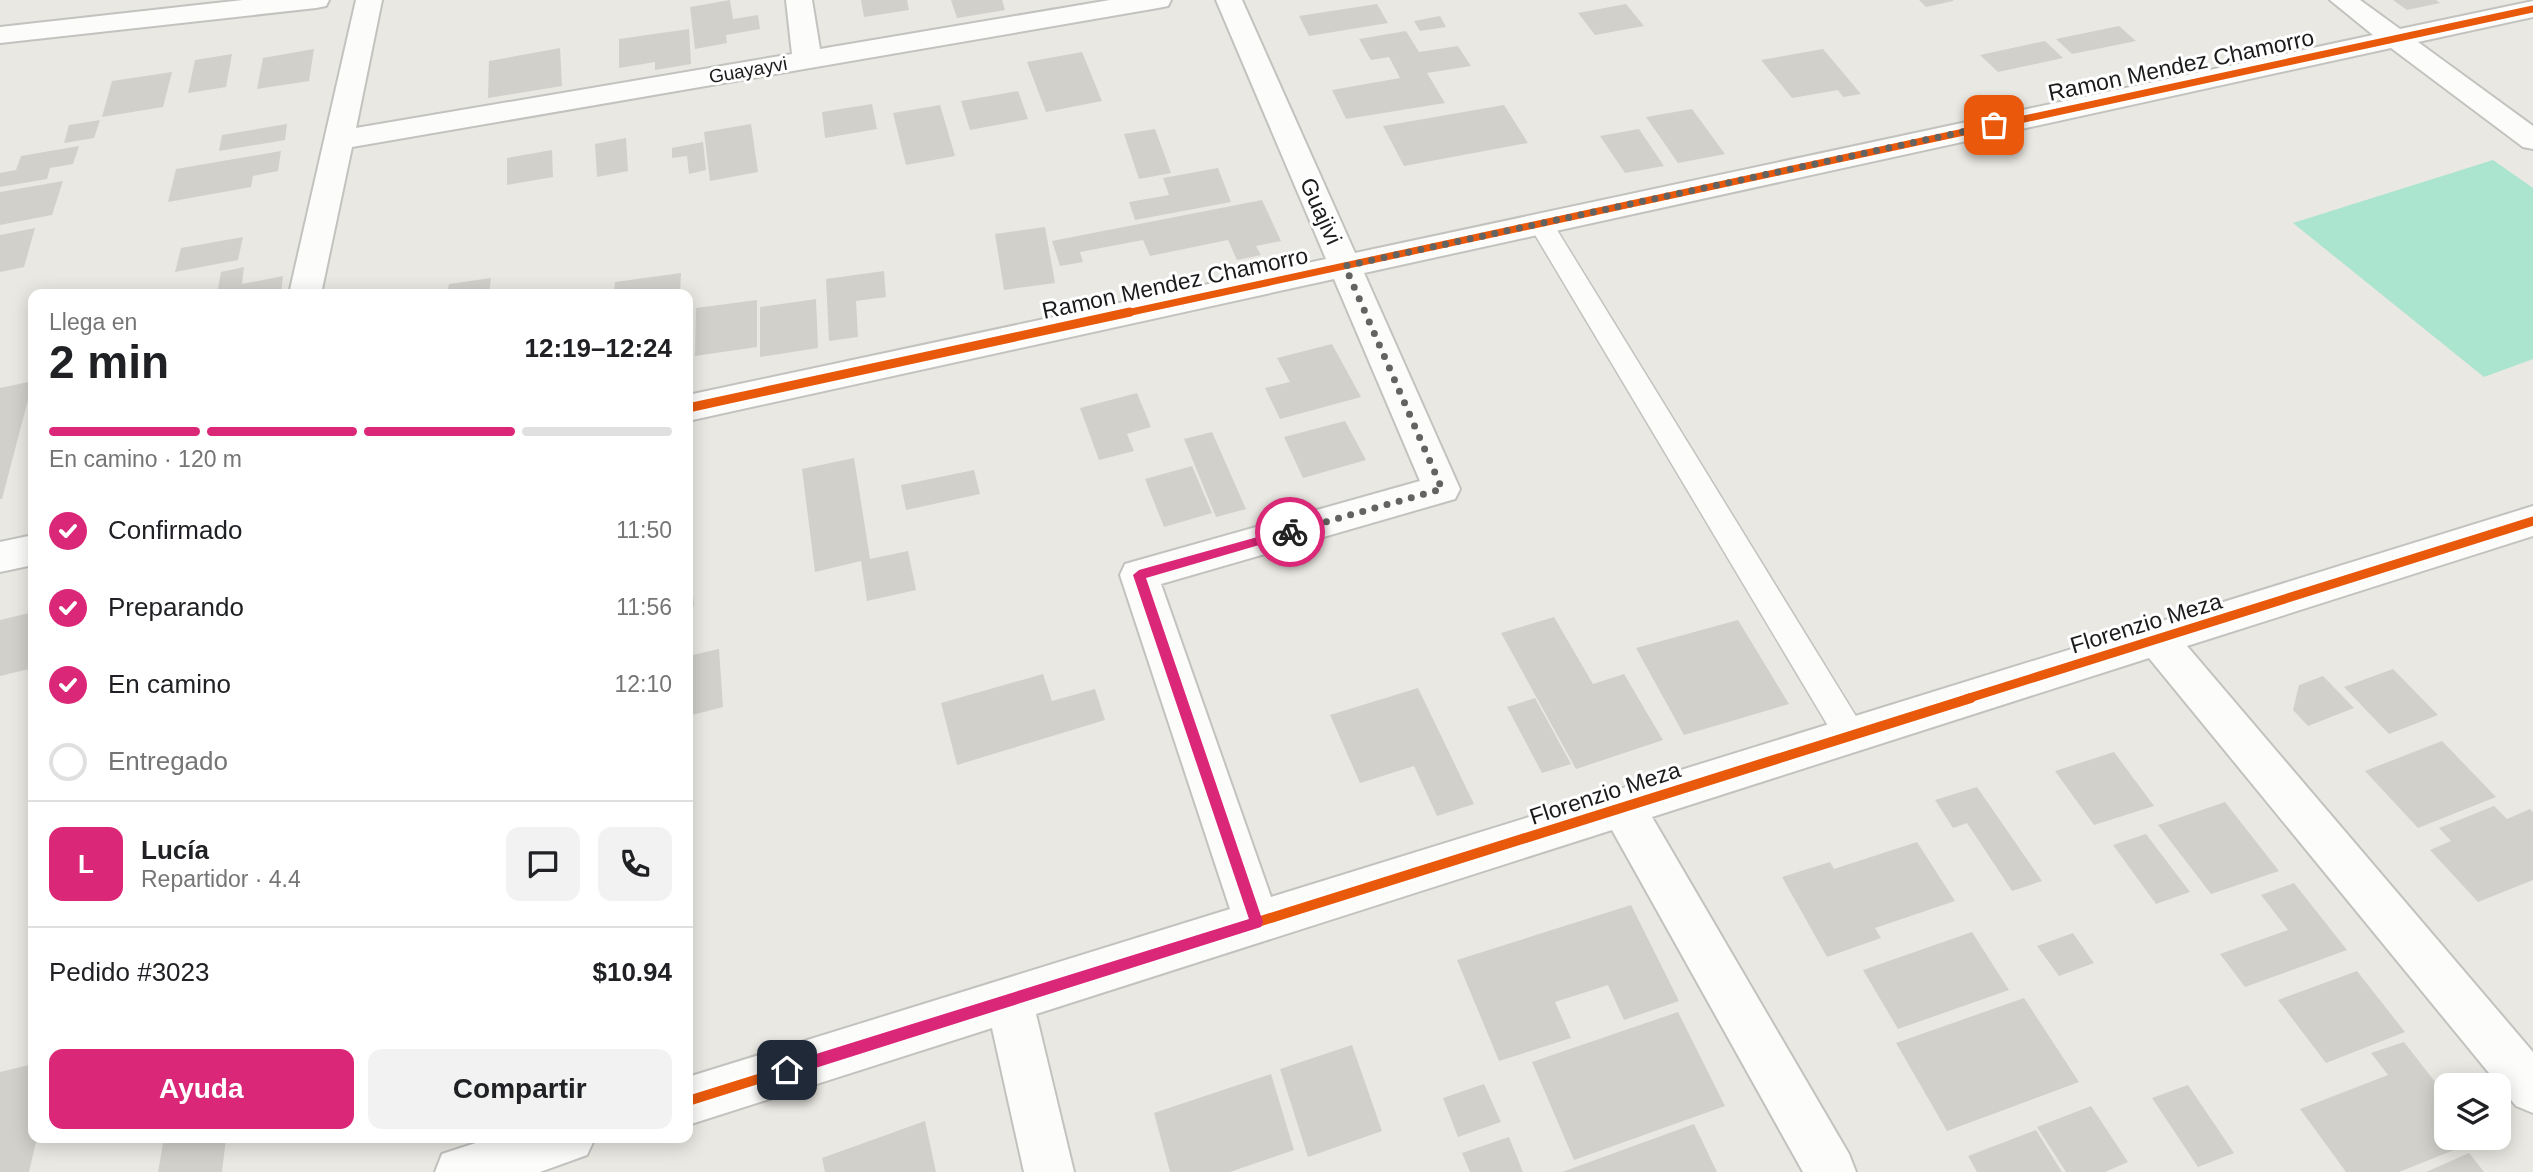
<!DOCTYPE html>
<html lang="es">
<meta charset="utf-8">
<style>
:root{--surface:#fff;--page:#f2f2f2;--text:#202124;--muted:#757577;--line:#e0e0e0;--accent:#db2777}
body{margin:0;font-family:Arial,sans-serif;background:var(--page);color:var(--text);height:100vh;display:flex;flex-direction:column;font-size:26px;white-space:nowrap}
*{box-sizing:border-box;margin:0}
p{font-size:23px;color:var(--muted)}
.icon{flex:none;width:38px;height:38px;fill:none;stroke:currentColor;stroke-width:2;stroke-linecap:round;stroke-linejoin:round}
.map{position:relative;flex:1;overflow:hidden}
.side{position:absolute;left:28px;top:289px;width:665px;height:854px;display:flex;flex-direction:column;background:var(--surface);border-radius:14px;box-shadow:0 4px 18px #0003}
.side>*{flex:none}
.fabs{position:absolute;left:2434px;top:1073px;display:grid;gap:14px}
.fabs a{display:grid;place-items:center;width:77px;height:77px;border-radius:14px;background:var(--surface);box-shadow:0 4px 18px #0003;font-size:35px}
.pin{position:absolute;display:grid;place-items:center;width:60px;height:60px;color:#fff;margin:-30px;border-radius:14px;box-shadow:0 4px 10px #0006}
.courier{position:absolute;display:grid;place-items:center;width:70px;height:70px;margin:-35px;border:5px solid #db2777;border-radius:50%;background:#fff;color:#222;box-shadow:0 2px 9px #0007}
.headline em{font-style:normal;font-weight:700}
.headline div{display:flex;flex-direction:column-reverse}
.headline{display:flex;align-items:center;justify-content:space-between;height:119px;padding:0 21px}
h1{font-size:46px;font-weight:700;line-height:52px}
.bar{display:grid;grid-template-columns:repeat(4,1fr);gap:10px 7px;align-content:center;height:84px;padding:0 21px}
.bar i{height:9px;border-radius:5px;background:var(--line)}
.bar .selected{background:var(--accent)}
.bar p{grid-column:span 4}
.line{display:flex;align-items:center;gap:18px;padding:0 21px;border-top:2px solid var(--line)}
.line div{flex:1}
.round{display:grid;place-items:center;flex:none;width:74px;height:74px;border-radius:14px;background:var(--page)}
ol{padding:0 21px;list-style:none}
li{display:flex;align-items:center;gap:21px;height:77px}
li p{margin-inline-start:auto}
li .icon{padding:7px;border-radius:50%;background:var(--accent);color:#fff;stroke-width:4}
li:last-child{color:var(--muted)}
li i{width:38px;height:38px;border:4px solid var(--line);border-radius:50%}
.cta{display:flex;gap:14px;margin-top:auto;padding:14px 21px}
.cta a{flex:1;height:80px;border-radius:14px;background:var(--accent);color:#fff;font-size:28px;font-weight:700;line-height:80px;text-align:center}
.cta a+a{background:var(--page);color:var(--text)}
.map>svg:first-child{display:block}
.pitch{fill:#abe5d0}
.building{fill:#d2d0cb}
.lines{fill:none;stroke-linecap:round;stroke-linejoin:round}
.service-casing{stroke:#c2c2bf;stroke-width:3}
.minor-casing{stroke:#c2c2bf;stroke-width:4}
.service{fill:#fcfcfb;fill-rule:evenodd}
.minor{fill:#fcfcfb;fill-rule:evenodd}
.cycleway-far2-casing{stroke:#fff;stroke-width:10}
.cycleway-far1-casing{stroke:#fff;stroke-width:13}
.cycleway-casing{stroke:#fff;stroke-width:15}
.cycleway-far2{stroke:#e8590c;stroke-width:7}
.cycleway-far1{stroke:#e8590c;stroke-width:9}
.cycleway{stroke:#e8590c;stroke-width:10}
.route{fill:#db2777}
.done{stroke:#636361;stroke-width:7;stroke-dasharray:0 12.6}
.labels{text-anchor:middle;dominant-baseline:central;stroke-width:6;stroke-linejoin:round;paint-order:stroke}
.far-street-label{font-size:19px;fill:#1b1b1b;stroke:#fff}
.street-label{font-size:23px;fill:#1b1b1b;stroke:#fff}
</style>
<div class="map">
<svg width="2533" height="1172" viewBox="0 0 2533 1172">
<rect width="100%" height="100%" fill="#eae8e2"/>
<path class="pitch" d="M2493,160L2533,188V359L2484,377L2293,223Z"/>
<path class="building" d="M730,0L733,19L758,15L760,29L726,35L727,43L695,49L690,7Z
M861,0H907L909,10L864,17Z
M951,0H1002L1005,10L957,18Z
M1919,0H1953V1L1926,7Z
M2393,0H2436L2440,3L2407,10Z
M1377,4L1388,23L1309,36L1299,16Z
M1626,4L1644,26L1595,35L1578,13Z
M1440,16L1446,27L1420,31L1414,21Z
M2119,26L2136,41L2072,54L2056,39Z
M689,29L691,64L655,70V62L619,68V39Z
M1406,31L1419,52L1458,46L1471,66L1427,73L1445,103L1346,119L1332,90L1400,78L1389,57L1371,60L1359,39Z
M2045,41L2063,58L1998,72L1980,55Z
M560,48L562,86L488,98L489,61Z
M314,49L309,81L257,89L263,58Z
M1823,49L1861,94L1843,97L1838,90L1792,98L1761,60Z
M1082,52L1102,101L1046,112L1027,62Z
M232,54L226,87L188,93L195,60Z
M172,72L163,107L102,117L112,81Z
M1018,91L1028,119L970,130L961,101Z
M872,104L877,129L825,138L822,112Z
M940,105L955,156L906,165L893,113Z
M1504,105L1528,143L1404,166L1383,126Z
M1692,109L1725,154L1678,163L1646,117Z
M100,120L94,138L64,143L69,125Z
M287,124L285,140L219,151L222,135Z
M751,124L758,172L710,181L704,132Z
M1155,129L1171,173L1139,179L1124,134Z
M1639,129L1664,166L1625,173L1600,136Z
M626,138L628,171L597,177L595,144Z
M703,142L706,170L689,174L687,156L672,158V148Z
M79,146L73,164L50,168L47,179L0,187V173L16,170L21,156Z
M552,150L553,177L507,185V158Z
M281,151L278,171L253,176L251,187L168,202L176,169Z
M1218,168L1231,202L1135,220L1129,202L1169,195L1163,178Z
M63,181L52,215L0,225V192Z
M1262,200L1281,241L1256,246L1261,255L1237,260L1228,240L1150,256L1143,240L1080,252L1083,262L1060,266L1052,241Z
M1045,227L1055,283L1004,290L995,234Z
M35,228L24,267L0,272V235Z
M243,237L238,260L175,272L181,248Z
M244,267L242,284L283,276L281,293L217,294L221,272Z
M884,271L886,297L856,301L858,337L829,341L826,279Z
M681,273L680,294H614L615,282Z
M491,278L489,294H447L449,284Z
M816,299L818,348L760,357V307Z
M757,300V347L695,356L696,308Z
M1332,344L1361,397L1280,419L1265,388L1290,382L1277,358Z
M33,381L2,499H0V388Z
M1137,393L1151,427L1127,434L1134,451L1099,460L1080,408Z
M1345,421L1366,460L1303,478L1284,437Z
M1212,432L1246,509L1216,517L1184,439Z
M854,458L870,559L908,551L916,590L867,601L861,561L815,572L802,469Z
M1192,466L1212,513L1164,527L1145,479Z
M974,470L980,494L906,510L901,485Z
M688,539L694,606L688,607Z
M33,612V668L0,676V620Z
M1554,617L1593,684L1624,674L1663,740L1576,769L1501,633Z
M1738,620L1789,704L1684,735L1636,648Z
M719,649L723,707L688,716V656Z
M2393,669L2438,715L2389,734L2344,687Z
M1043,674L1052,701L1095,689L1105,720L957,765L941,703Z
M2323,676L2354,708L2308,726L2293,710L2299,685Z
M1418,688L1474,804L1437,816L1414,766L1360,783L1330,715Z
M1535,698L1571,764L1542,773L1507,707Z
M2442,741L2496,797L2418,828L2365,771Z
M2114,752L2154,806L2094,825L2055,771Z
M1977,787L2042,881L2012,891L1967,823L1953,828L1935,800Z
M2225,802L2279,871L2211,894L2158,825Z
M2494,806L2507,819L2530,809L2533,812V880L2478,902L2430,850L2451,841L2439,828Z
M2146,834L2190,892L2156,904L2113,845Z
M1917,842L1955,901L1875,928L1881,938L1827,957L1782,877L1830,862L1834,869Z
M2294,883L2347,950L2245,987L2220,954L2288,930L2261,895Z
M1631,905L1679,1001L1624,1020L1608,985L1555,1002L1571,1038L1499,1061L1457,960Z
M1972,932L2009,990L1898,1029L1863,970Z
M2073,933L2094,963L2059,976L2037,946Z
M2357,971L2405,1032L2326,1063L2278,1000Z
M2024,998L2079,1082L1947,1131L1896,1043Z
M1678,1012L1725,1106L1574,1160L1532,1062Z
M2404,1042L2446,1096V1138H2484L2399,1172H2346L2300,1109L2388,1075L2371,1053Z
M1352,1045L1382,1131L1308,1157L1280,1069Z
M33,1064V1138H37L29,1172H0V1072Z
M1271,1074L1294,1150L1230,1172H1170L1154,1113Z
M1484,1084L1501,1122L1458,1137L1443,1098Z
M2188,1085L2234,1153L2198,1167L2152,1098Z
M2091,1106L2128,1162L2105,1172H2066L2037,1127Z
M925,1121L936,1172H825L822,1158Z
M1694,1124L1717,1172H1562Z
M2036,1130L2062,1172H1977L1968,1156Z
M1509,1137L1523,1172H1470L1462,1153Z
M164,1138H226L222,1172H158Z
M2469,1153L2484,1172H2426Z"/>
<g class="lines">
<g class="service-casing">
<path id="service" d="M1540,215L1549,217L1862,726L1867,736L1862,746L1851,750L1840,746L1528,223L1531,217Z"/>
</g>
<g class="minor-casing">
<path id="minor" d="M243,0H329L326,6L316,8L0,43V27Z
M356,0H382L356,128L792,54L786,0H812L820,49L1110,0H1171L1168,6L1158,8L352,147L321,294H289Z
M1216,0H1242L1355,253L2373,35L2330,0H2360L2400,29L2533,1V17L2418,42L2533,126V149L2523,147L2391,48L1364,273L1460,489L1455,499L1161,584L1271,897L2533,506V536L2187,646L2533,1052V1113L2516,1106L2149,658L1652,817L1849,1154L1856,1172H1803L1612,830L1036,1014L1074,1172H1024L992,1028L688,1125V1077L1230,909L1120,575L1125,564L1139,560L1420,481L1334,279L688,421V395L1326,259Z
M33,535V565L0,572V542Z
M491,1138H595L587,1155L540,1172H435L442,1154Z"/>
</g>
<use href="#service" class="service"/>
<use href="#minor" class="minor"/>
<g class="cycleway-far2-casing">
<path id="cycleway-far2" d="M1122,314L2533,9"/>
</g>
<g class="cycleway-far1-casing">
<path id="cycleway-far1" d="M688,408L1130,312
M1966,699L2533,521"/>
</g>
<g class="cycleway-casing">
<path id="cycleway" d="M688,1101L1971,698"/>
</g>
<use href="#cycleway-far2" class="cycleway-far2"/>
<use href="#cycleway-far1" class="cycleway-far1"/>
<use href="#cycleway" class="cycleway"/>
</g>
<path class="route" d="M1290,528L1293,529V535L1146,578L1263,922L1261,927L787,1077L782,1075V1065L787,1063L1249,919L1133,575L1139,570Z"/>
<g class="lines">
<path class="done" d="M1290,532L1442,489L1345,266L1994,125"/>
</g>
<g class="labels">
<g class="far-street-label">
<text transform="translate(748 70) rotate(-10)">Guayayvi</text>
</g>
<g class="street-label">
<text transform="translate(2181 65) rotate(-12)">Ramon Mendez Chamorro</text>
<text transform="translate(1321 211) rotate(66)">Guajivi</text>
<text transform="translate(1175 283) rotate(-12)">Ramon Mendez Chamorro</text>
<text transform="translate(2146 623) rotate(-17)">Florenzio Meza</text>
<text transform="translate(1605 793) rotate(-18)">Florenzio Meza</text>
</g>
</g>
</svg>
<div class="fabs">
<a><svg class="icon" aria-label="layers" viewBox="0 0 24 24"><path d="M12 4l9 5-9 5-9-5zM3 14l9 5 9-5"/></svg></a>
</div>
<div class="pin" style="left:1994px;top:125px;background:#ea580c"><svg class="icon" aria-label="bag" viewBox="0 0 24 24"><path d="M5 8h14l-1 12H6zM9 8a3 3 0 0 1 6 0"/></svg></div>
<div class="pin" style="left:787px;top:1070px;background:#1f2937"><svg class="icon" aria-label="home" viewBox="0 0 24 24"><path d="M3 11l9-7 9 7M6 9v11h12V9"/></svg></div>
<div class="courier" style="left:1290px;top:532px"><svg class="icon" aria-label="bike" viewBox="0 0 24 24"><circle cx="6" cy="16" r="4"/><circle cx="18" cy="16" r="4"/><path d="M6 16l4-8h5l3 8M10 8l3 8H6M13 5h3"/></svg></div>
<section class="side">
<div class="headline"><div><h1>2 min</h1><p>Llega en</p></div><em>12:19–12:24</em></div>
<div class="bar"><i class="selected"></i><i class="selected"></i><i class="selected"></i><i></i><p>En camino · 120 m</p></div>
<ol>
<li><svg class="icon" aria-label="check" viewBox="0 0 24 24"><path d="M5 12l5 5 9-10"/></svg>Confirmado<p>11:50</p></li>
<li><svg class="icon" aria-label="check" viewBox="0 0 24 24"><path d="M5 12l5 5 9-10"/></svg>Preparando<p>11:56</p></li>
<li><svg class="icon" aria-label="check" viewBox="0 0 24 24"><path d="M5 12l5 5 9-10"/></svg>En camino<p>12:10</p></li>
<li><i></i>Entregado</li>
</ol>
<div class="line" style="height:126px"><b class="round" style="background:var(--accent);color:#fff">L</b><div><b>Lucía</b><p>Repartidor · 4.4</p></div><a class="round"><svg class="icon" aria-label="chat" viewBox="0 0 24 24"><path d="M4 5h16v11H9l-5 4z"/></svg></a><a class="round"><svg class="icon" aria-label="phone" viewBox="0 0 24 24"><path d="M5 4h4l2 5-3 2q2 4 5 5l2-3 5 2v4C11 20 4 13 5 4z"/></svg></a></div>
<div class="line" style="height:91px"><div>Pedido #3023</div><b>$10.94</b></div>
<div class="cta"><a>Ayuda</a><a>Compartir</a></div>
</section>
</div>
